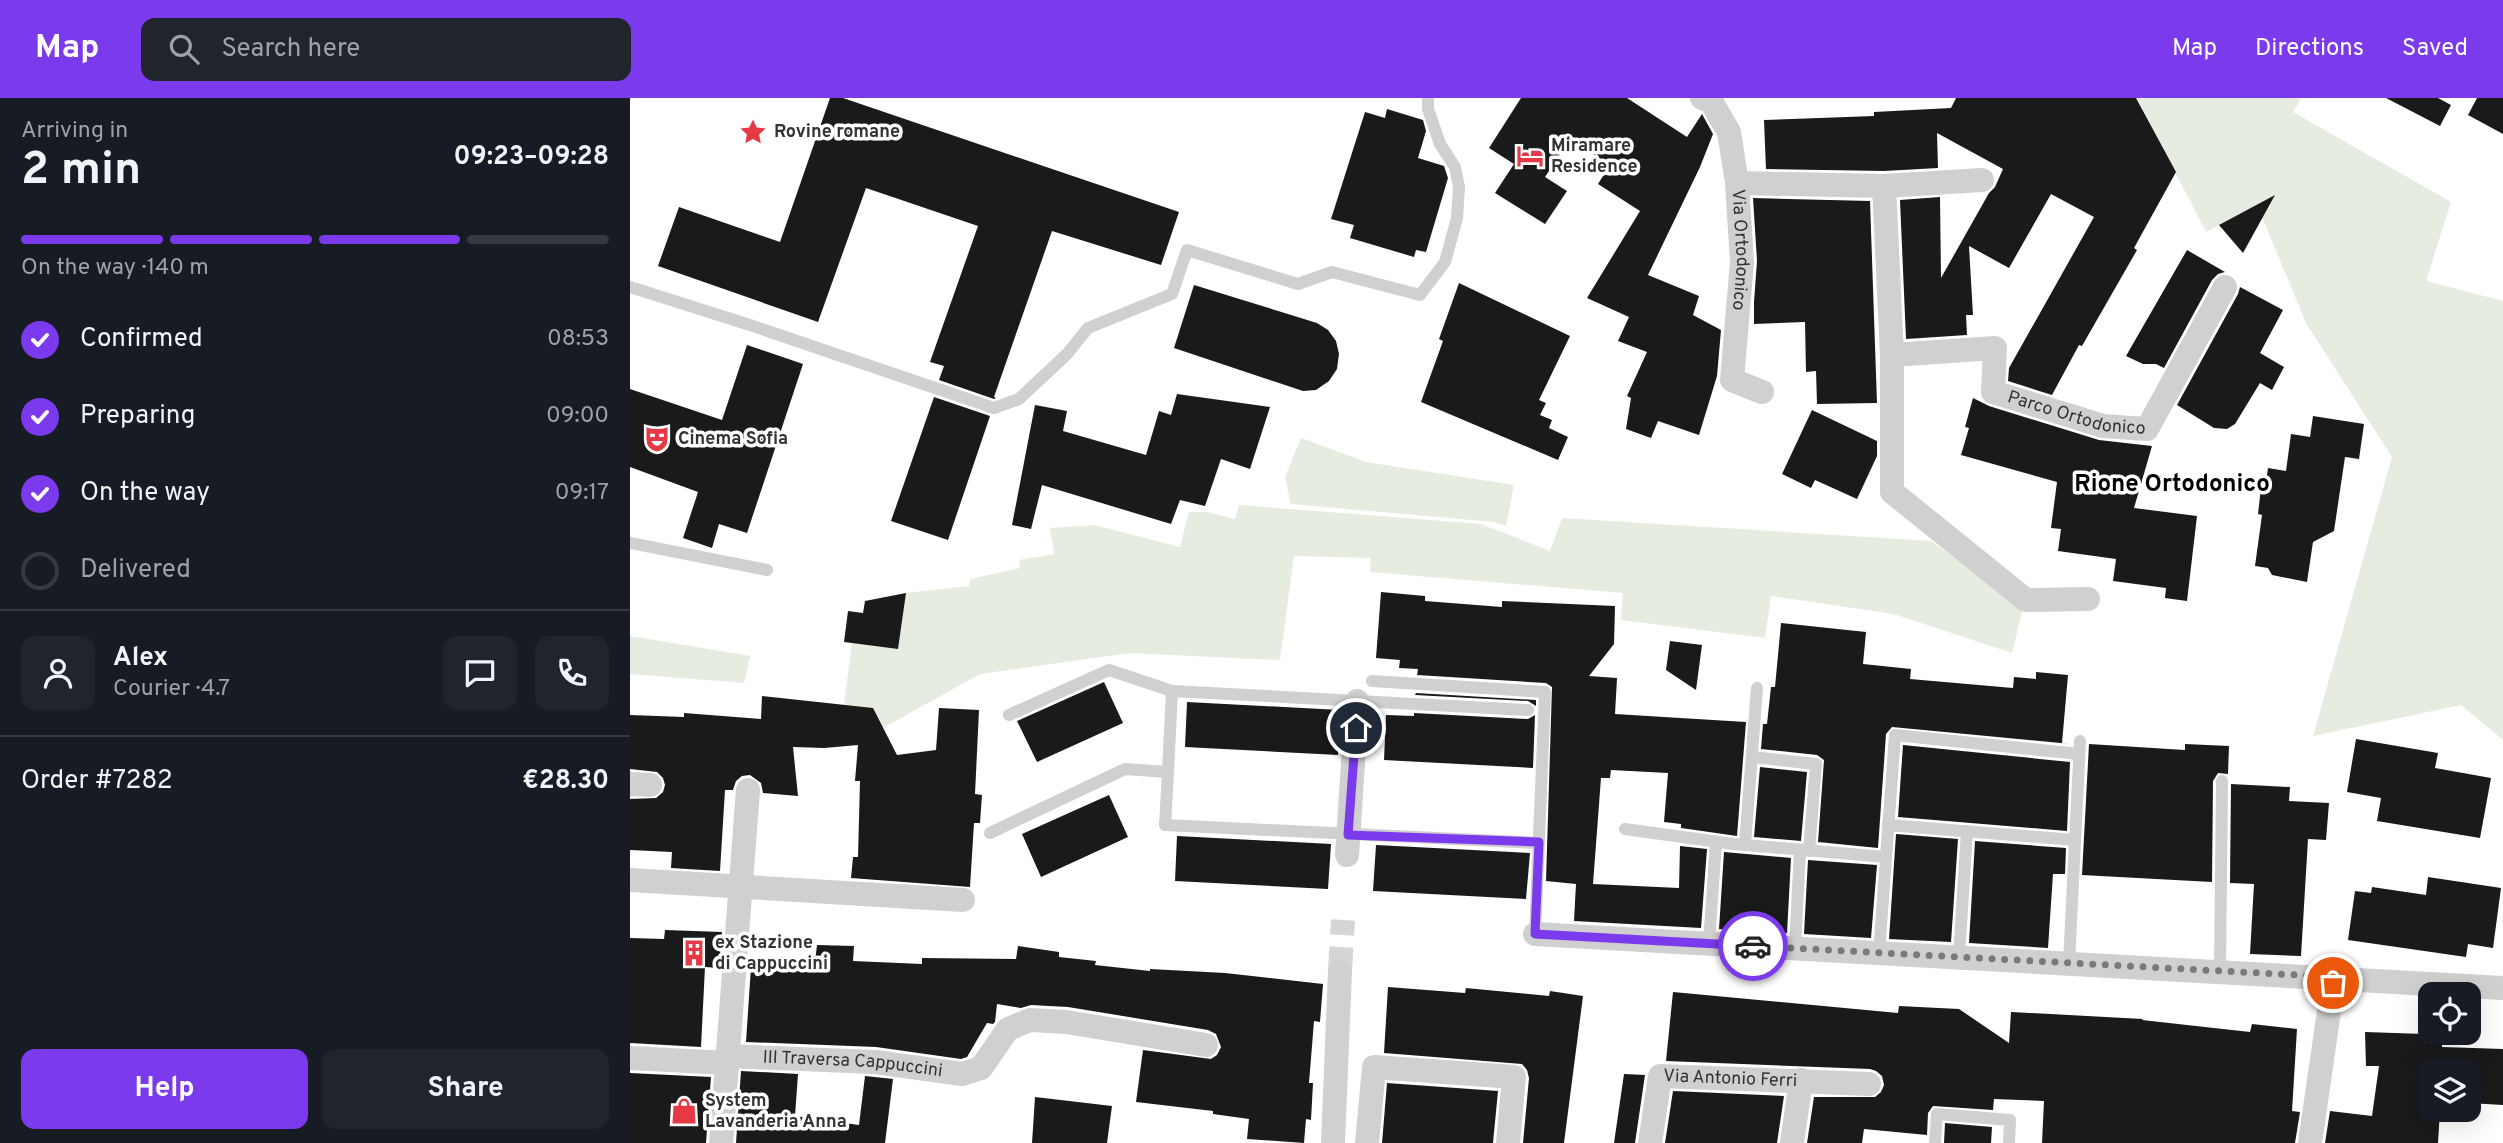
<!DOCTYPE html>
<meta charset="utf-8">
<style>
:root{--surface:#171b24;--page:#20242c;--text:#f1f3f6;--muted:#9ea1a6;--line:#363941;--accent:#7c3aed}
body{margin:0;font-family:Overpass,sans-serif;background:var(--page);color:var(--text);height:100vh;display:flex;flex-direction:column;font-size:26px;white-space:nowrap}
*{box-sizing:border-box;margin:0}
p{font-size:23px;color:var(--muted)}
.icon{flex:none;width:38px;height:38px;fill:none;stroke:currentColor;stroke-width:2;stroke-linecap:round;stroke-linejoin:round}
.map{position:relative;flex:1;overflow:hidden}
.sheet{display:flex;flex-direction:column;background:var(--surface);width:630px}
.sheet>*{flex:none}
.tools{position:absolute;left:1788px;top:884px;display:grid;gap:14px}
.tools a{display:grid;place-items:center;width:63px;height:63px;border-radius:14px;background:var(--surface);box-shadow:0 7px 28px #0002;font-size:35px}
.pin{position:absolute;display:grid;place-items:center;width:60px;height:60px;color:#fff;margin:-30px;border:4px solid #fff;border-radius:50%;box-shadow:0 2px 7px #0007}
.courier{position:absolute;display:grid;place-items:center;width:70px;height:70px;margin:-35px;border:5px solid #7c3aed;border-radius:50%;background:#fff;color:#222;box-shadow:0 2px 9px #0007}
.summary em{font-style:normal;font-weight:700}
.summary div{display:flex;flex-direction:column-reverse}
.summary{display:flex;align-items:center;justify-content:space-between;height:119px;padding:0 21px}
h1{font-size:46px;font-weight:700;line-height:52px}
.bar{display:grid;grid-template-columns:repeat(4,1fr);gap:10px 7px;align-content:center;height:84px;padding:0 21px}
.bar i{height:9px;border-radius:5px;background:var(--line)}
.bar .selected{background:var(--accent)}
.bar p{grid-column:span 4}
.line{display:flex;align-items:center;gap:18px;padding:0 21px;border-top:2px solid var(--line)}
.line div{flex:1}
.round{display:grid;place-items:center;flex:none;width:74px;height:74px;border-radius:14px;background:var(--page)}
ol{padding:0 21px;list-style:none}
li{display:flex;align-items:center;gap:21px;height:77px}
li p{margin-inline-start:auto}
li .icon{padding:7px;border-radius:50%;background:var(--accent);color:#fff;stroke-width:4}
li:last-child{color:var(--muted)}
li i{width:38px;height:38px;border:4px solid var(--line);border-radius:50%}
.primary-button{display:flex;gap:14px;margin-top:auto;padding:14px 21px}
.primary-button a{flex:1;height:80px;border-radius:14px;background:var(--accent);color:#fff;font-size:28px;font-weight:700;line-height:80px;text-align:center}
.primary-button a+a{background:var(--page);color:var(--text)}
header{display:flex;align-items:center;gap:42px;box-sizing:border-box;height:98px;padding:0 35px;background:var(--accent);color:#fff}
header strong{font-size:33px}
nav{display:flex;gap:38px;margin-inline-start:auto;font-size:24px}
.search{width:490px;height:63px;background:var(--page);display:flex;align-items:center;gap:18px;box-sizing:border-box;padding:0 24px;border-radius:14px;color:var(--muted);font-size:26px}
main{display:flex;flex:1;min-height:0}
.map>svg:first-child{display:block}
.green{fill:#e6ecdf}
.building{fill:#1a1a1a}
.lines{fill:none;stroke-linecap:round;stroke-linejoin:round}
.minor-tunnel{stroke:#d6d6d6;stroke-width:24;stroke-dasharray:24 12;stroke-linecap:butt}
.service{stroke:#d0d0d0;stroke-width:12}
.minor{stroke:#d0d0d0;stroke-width:24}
.done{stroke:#7a7a7a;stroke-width:7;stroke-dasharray:0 12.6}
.route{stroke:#7c3aed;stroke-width:9}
.labels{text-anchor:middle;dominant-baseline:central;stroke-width:7;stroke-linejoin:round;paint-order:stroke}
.poi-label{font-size:18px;font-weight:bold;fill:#333;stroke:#fff;text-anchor:start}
.street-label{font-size:18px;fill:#333;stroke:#fff}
.district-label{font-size:24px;font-weight:bold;fill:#000;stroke:#fff}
</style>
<header>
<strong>Map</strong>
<div class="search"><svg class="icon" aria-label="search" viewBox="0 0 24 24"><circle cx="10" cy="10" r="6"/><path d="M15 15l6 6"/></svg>Search here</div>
<nav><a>Map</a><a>Directions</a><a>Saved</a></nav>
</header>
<main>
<section class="sheet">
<div class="summary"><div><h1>2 min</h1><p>Arriving in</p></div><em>09:23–09:28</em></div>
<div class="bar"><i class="selected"></i><i class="selected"></i><i class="selected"></i><i></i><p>On the way · 140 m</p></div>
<ol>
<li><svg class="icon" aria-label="check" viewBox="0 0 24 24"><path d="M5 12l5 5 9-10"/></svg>Confirmed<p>08:53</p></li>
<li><svg class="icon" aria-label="check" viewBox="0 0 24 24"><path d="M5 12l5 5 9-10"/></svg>Preparing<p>09:00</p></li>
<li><svg class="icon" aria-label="check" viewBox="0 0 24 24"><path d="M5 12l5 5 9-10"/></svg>On the way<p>09:17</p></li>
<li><i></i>Delivered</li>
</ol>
<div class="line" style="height:126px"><a class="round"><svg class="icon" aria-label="person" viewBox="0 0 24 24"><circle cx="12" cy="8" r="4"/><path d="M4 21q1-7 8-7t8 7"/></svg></a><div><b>Alex</b><p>Courier · 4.7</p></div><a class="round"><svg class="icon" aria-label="chat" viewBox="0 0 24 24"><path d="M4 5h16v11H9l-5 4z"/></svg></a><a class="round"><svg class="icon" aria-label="phone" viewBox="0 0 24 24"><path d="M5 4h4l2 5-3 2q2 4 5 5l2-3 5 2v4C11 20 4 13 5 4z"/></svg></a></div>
<div class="line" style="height:91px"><div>Order #7282</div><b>€28.30</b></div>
<div class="primary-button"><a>Help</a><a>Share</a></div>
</section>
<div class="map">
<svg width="1873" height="1045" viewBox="0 0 1873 1045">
<rect width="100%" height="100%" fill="#fff"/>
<path class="green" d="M1507,0H1671L1663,14L1821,104L1796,183L1873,203V642L1831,607L1683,638L1762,359L1676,225L1627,107L1576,134Z
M671,340L736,364L884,387L876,428L864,424L661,406L655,379Z
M609,407L851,426L920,453L932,420L1301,443L1393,509L1382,555L1264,516L1141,498L1135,540L991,522L993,495L740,474L741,460L664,458L650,562L499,555L350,576L253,630L214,607L222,545L268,551L276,495L339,488L340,481L390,470L389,462L424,456L420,430L464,427L550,449L559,414H577L605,421Z
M0,538L120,558L114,585L0,576Z"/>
<path class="building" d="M200,0H213L549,114L531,167L422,133L364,299L366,300L364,301L309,282L314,268L300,264L348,128L236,90L188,224L28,168L49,109L150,144Z
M891,0H997L1057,39L1072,16L1083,36L1070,69L1018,177L1069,198L1063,217L1091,232L1087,278L1069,337L1028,323L1021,340L996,331L1001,300L997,298L1017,254L988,243L999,219L957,200L1010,113L968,86L980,67L940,41L915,79L937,93L915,126L865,95L884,66L859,50Z
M1326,0H1506L1546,74L1504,150L1507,152L1452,248L1449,247L1422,297L1378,283L1379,270L1464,119L1421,96L1379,170L1339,148L1343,217H1336L1337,237L1276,241L1270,102L1310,99L1311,180L1359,95L1365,89L1373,71L1307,35L1308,70L1254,73L1136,71L1134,22L1244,18V14L1321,10Z
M1756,0H1808L1821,7L1810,28Z
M1847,0H1873V36L1838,17Z
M757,11L793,22L796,33L788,60L814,68L818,80L796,154L786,152L784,159L720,140L724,127L701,121L735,14L755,20Z
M1645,97L1613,155L1589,127Z
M1123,100L1240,103L1247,305L1187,306L1186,273L1176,274L1175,224L1124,226V204L1127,163Z
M1557,152L1595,174L1588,176L1582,182L1534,270L1526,266H1513L1496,258Z
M829,185L940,238L909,302L916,305L910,317L922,322L919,330L938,339L928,362L791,304L813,243L809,241Z
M564,187L687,225L698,232L706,243L709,256L707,271L699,283L686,292L673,293L544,250Z
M1610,189L1653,212L1630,255L1654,269L1642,292L1630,285L1605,326L1597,331L1584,330L1547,307L1608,196Z
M117,247L173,266L117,435L89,426L82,450L53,440L68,394L0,369V291L92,322Z
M547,296L640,309L620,371L591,361L575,408L550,402L541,426L412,387L401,431L382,427L405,307L437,313L433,333L516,357L529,313L541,317Z
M304,299L360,318L318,442L261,423Z
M1343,300L1359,308L1469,342L1522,348L1504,410L1567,418L1557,503L1535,500L1536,490L1483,483L1486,461L1428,453L1431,431L1421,430L1427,384L1331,357L1339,330L1335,329Z
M1182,312L1247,343V358L1227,401L1185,382L1181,390L1152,376Z
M1683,318L1734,326L1729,361L1715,359L1704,433L1683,444L1677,484L1642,477L1638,470L1625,468L1632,417L1628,416L1631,390L1635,391L1638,370L1656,373L1661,336L1680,339Z
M751,494L795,498V503L872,509V503L985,508L984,546L959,578L987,580L985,616L1116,624L1107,738L1051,730V726L1034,724L1038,675L981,672L980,680H971L963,786L1049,790L1050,748L1077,751L1071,830L944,823L946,786L916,783L922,589L916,585L787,577L788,571L769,570L770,562L746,560Z
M276,495L268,551L214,544L218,513L233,515L235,503Z
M1151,525L1236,534L1233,566L1281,571L1280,581L1383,590L1384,579L1406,581V574L1438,577L1432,645L1441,646L1262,629L1256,636L1248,750L1188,744L1194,662L1187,657L1131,651L1133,626H1137L1141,589H1145Z
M1040,543L1072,547L1066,592L1036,572Z
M474,584L493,625L407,664L387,623Z
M786,595L906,602V608L898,603L785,597Z
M132,598L243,610L267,657L306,652L309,610L349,612L345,696L352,697L350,725H344L340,789L221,780L223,759H228L230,683H225L228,647L194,650L163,649L168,698L133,695L131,685L120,677L112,678L106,683L103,692H95L90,773L41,770L42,754L0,752V701L26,700L33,694L35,687L33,680L27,674L0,671V617L54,619V615L131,621Z
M557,604L710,612L708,657L555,649Z
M784,615L898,621L905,617L903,670L754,662L756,617L784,618Z
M1726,641L1808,655L1805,670L1861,680L1850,740L1747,723L1751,700L1717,694Z
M1459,646L1555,652V646L1599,648L1598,676L1588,675L1583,683L1582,784L1452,777Z
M1273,647L1440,664L1437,733L1268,719Z
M1130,669L1177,674L1171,743L1124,739Z
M1601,686L1660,689L1659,703L1699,705L1696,742L1678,741L1671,858L1620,856L1624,786L1600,785Z
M479,697L498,739L411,779L392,736Z
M1266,736L1328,741L1321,844L1259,841Z
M547,738L701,746L698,791L545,783Z
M1345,743L1436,750L1435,776H1423L1418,850L1339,845Z
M746,747L900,755L896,801L743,793Z
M1094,754L1161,760L1157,835L1089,831Z
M1178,762L1247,767L1241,840L1174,836Z
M1798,779L1871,790L1863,850L1838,846L1836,859L1718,842L1725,793L1741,795L1742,789L1796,797Z
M35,832L92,834L89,870L75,869L71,949L0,945V840L34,841Z
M187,847L224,848L223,863L292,866V860L386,861L388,848L429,854V859L466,863L465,867L520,873V871L595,875L693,886L690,924L684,923L679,985H683L681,1022L676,1021L674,1045L617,1041L619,1021L583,1016V1013L506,1004L513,952L581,961L587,957L591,949L586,936L578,932L438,909L401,907L391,910L367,906L365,924L363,926L357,925L337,959L331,961L246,949L116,944L121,869L185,864Z
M758,889L835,895L836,890L919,898L920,893L953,898L934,1045H893L899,980L897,972L892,966L754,955Z
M1043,894L1268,915L1269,908L1329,911L1379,945L1381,914L1513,921L1512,922L1620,934L1622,926L1667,931L1662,1013L1670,1014L1665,1045H1412L1414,1003L1364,1001L1363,1012L1303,1008L1298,1015L1297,1037L1234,1031L1232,1045H1177L1184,999H1245L1251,994L1254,987L1252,978L1246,973L1240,971L1036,963Z
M1735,934L1794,936V945L1812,946V949L1873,951V1007L1839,1005V973H1801V1012H1810L1808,1045H1695L1700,1013L1742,1018L1749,968H1736Z
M111,973L168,976L165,1018L229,1027L235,978L263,981L255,1045H106Z
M0,975L81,979L76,1045H0Z
M994,976L1015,977L1005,1045H984Z
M757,985L868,993L863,1045H752Z
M1043,993L1154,998L1147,1045H1035Z
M405,999L482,1008L477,1045H402Z
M1315,1025L1362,1029L1361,1045H1314Z"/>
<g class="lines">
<path class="minor-tunnel" d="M710,873L713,822
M1697,927L1703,885"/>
<path class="service" d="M0,189L123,228L364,310L389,301L437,256L458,230L542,196L557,152L668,186L702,174L790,197L815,164L827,120L829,89L825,69L810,46L798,11V0
M0,445L137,472
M742,583L915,594L905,836
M379,617L479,572L542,593
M1122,659L1186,666L1179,753
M538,674L542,593L898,612
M1258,727L1445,742
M995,731L1103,746L1256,759
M360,735L495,671L538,674L535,727L909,745
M1115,747L1127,590
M1079,845L1086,744
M1165,850L1170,752
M1249,855L1265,637L1449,656
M1329,859L1337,733
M1439,865L1450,643
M1590,873L1592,683
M1305,1045L1307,1016L1380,1022L1379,1045"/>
<g class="minor">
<path id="s1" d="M1072,0L1081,3L1099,34L1107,85L1112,164L1102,282L1132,294"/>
<path d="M1107,85L1254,88L1262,257V394L1396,502L1458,501"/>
<path d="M1254,88L1352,82"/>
<path id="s2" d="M1262,257L1365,250L1363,294L1473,328L1517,331L1595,189"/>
<path d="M0,686L20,687"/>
<path d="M717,757L727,603"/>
<path d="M0,782L333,802"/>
<path d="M905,836L1873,890"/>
<path id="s3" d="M97,958L245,964L332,976L351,970L378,931L400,922L436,924L576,947"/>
<path d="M0,960L97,965"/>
<path d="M91,1045L118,692"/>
<path d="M703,1045L710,873"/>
<path d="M737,1045L744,969L884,979L878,1045"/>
<path id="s4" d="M1020,1045L1030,978L1239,986"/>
<path d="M1162,1045L1171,982"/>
<path d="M1680,1045L1697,927"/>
</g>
</g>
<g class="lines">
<path class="done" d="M1123,848L1704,879L1703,885"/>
<path class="route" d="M726,630L718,737L909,744L905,836L1123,848"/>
</g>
<defs>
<g id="sight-bare" transform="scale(2.1)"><path d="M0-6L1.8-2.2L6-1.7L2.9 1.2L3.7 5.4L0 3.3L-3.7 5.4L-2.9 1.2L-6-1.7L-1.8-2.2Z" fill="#e63946" stroke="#fff" stroke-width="2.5" paint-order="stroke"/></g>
<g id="hotel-bare" transform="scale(2.1)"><path d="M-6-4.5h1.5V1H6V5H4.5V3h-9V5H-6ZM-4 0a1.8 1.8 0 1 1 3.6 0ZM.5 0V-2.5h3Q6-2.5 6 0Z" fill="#e63946" stroke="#fff" stroke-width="2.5" paint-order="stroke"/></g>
<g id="theatre-bare" transform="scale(2.1)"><path d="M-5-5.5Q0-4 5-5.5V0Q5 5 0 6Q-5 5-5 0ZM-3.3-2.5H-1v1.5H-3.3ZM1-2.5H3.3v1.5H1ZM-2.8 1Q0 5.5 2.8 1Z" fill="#e63946" stroke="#fff" stroke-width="2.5" paint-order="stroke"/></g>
<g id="building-bare" transform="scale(2.1)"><path d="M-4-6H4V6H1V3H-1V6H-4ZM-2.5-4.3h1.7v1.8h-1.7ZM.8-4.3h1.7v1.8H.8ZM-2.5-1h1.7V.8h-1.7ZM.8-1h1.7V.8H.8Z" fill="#e63946" stroke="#fff" stroke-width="2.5" paint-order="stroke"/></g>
<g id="shop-bare" transform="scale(2.1)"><path d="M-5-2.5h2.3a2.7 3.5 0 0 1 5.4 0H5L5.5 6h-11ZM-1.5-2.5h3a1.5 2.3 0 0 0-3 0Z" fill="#e63946" stroke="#fff" stroke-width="2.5" paint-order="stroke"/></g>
</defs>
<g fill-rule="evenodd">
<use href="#sight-bare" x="123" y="34"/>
<use href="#hotel-bare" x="900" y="58"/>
<use href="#theatre-bare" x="27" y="341"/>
<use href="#building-bare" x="64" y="855"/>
<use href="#shop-bare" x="54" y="1013"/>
</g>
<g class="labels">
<g class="poi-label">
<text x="144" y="34">Rovine romane</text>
<text x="921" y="48">Miramare<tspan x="921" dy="21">Residence</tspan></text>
<text x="48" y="341">Cinema Sofia</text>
<text x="85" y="845">ex Stazione<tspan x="85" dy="21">di Cappuccini</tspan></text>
<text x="75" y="1003">System<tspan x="75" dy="21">Lavanderia Anna</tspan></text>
</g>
<g class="street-label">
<text stroke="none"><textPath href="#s1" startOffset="164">Via Ortodonico</textPath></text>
<text stroke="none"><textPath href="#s2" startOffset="234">Parco Ortodonico</textPath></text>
<text stroke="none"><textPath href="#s3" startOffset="126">III Traversa Cappuccini</textPath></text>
<text stroke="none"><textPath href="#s4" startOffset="138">Via Antonio Ferri</textPath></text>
</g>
<g class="district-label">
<text x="1542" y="387">Rione Ortodonico</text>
</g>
</g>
</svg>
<div class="tools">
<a><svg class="icon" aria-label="locate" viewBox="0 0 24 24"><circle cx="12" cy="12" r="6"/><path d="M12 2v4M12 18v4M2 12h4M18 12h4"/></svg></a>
<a><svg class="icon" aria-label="layers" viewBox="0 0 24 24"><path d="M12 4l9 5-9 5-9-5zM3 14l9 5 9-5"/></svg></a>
</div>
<div class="pin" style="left:1703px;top:885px;background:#ea580c"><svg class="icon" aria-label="bag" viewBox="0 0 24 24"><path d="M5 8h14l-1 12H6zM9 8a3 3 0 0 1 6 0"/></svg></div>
<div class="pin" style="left:726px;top:630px;background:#1f2937"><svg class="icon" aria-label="home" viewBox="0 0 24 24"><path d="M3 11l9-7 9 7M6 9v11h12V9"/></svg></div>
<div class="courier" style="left:1123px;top:848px"><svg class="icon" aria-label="car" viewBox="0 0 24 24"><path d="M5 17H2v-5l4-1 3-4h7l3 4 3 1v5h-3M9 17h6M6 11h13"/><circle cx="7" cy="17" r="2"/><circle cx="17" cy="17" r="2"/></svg></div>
</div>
</main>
